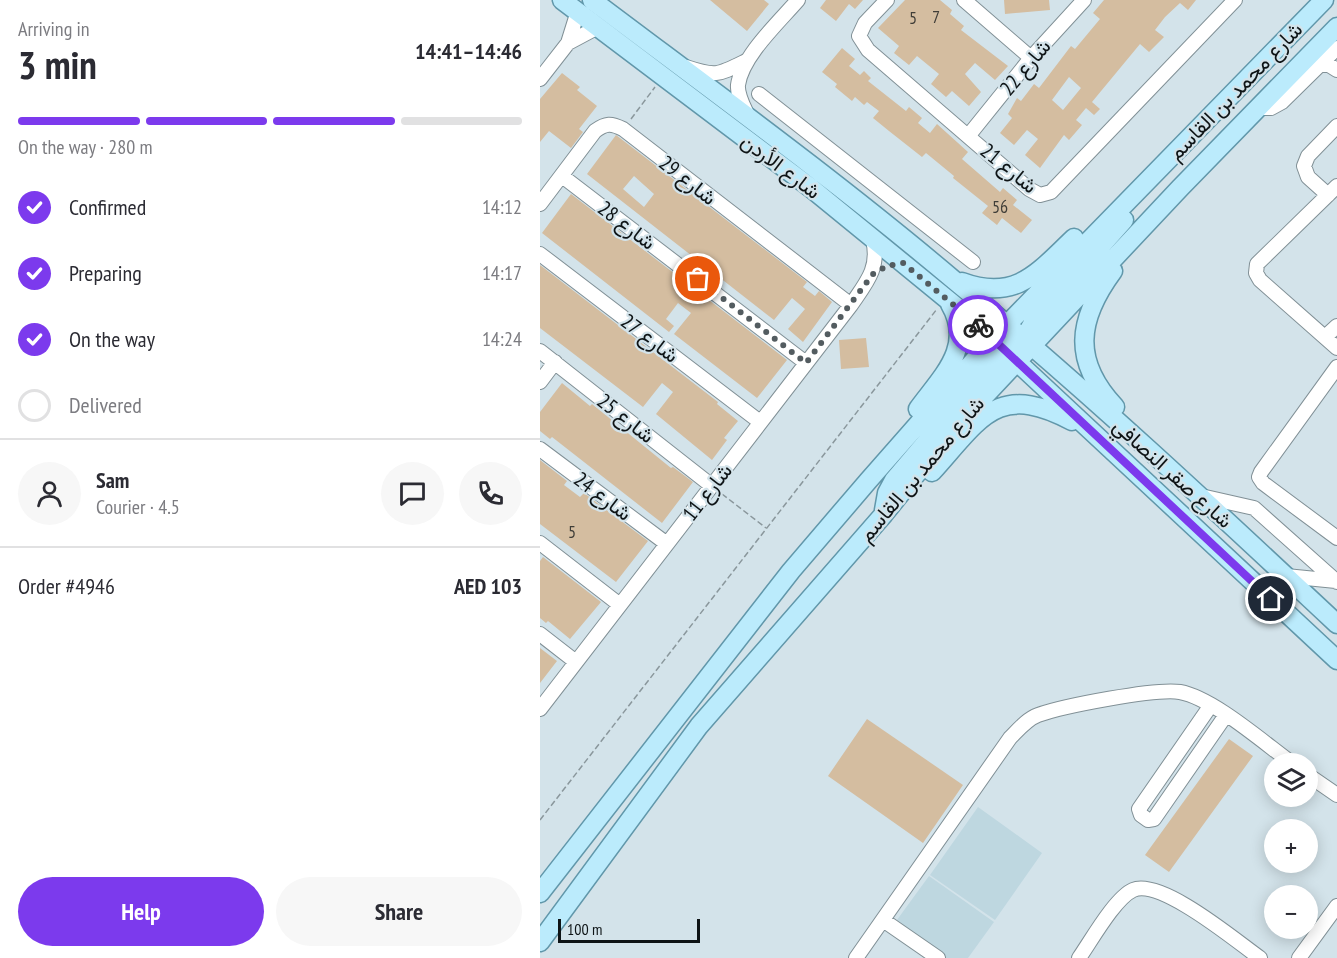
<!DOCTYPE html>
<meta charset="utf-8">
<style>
:root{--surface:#fff;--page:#f7f7f7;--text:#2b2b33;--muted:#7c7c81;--line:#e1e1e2;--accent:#7c3aed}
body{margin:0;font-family:"PT Sans Narrow",Vazirmatn,sans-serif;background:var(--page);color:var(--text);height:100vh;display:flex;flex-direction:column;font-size:22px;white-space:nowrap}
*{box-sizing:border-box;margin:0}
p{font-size:20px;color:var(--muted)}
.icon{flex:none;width:33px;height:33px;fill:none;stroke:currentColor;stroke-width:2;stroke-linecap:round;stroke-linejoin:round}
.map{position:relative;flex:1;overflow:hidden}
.drawer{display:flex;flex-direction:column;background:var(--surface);width:540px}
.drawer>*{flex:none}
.fabs{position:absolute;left:724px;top:753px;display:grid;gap:12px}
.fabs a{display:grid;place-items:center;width:54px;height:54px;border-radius:50%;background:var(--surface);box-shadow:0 3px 15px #0003;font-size:30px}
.scale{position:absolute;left:18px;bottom:15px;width:142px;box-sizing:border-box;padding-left:6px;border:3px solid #0e1416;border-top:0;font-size:16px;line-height:21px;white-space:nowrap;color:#0e1416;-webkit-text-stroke:4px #d3e3ea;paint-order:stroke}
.pin{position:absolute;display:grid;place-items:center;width:51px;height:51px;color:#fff;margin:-26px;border:3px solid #fff;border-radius:50%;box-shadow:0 2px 6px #0007}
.courier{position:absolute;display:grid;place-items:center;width:60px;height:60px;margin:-30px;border:4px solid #7c3aed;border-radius:50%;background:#fff;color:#222;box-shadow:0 2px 8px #0007}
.summary em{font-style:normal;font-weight:700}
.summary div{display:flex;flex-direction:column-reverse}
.summary{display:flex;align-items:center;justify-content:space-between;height:102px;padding:0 18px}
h1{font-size:39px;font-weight:700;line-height:45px}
.bar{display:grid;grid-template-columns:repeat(4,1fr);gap:9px 6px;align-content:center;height:72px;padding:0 18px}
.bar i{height:8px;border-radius:4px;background:var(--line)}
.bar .selected{background:var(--accent)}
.bar p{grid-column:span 4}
.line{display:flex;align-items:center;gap:15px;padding:0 18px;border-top:2px solid var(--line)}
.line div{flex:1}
.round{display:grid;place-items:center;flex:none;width:63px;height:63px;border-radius:32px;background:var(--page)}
ol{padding:0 18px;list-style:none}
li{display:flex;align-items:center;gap:18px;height:66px}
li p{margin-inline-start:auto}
li .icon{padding:6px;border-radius:50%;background:var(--accent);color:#fff;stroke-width:4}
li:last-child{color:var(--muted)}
li i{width:33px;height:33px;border:3px solid var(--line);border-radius:50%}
.primary-button{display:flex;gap:12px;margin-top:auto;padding:12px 18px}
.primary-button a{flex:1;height:69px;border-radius:36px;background:var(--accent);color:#fff;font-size:24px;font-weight:700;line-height:69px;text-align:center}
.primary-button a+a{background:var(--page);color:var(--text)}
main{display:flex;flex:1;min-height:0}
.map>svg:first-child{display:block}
.built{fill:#bed7e0}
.building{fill:#d4bda0;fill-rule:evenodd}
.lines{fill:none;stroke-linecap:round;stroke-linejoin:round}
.minor-casing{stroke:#819096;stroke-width:16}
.major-casing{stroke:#6197aa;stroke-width:21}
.path{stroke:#8a979c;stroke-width:1.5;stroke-dasharray:6 3;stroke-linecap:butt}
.minor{stroke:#fff;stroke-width:14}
.major{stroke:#bbebfc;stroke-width:18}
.done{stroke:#535c60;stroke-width:6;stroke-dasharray:0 10.8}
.route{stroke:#7c3aed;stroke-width:8}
.labels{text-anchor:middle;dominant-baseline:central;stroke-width:4.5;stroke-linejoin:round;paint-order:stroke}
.number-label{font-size:18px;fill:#403e38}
.street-label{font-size:21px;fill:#0e1416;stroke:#d3e3ea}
</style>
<main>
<section class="drawer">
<div class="summary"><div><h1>3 min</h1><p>Arriving in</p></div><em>14:41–14:46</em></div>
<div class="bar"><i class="selected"></i><i class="selected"></i><i class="selected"></i><i></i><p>On the way · 280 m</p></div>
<ol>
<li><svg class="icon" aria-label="check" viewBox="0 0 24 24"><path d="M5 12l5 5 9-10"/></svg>Confirmed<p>14:12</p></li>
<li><svg class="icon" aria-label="check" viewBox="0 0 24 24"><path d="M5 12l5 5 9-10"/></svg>Preparing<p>14:17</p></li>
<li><svg class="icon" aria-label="check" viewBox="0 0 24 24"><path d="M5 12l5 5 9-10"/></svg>On the way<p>14:24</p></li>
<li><i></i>Delivered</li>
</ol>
<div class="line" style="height:108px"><a class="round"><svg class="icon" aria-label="person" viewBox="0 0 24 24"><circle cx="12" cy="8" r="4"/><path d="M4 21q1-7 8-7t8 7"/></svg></a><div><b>Sam</b><p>Courier · 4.5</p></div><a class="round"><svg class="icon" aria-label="chat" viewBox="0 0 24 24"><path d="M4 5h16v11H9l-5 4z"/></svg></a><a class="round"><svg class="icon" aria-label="phone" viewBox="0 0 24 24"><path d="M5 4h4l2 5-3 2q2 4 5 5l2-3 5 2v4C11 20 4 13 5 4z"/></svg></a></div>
<div class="line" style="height:78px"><div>Order #4946</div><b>AED 103</b></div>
<div class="primary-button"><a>Help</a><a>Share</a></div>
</section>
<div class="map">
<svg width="797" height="958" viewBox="0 0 797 958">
<rect width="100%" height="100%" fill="#d3e3ea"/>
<path class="built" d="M438,807L502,853L455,920L390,875Z
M389,876L454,922L428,958H402L354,924Z"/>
<path class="building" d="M170,0H224L229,4L207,31Z
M286,0H323L315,9L309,4L296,21L280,8Z
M365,0H400L412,10L410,14L424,26L421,30L468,66L455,80L435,63L425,74L441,92L429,106L412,91L406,97L391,84L399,74L377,56L369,65L354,53L359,46L338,28Z
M464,0H509L510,10L465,14Z
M564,0H656L648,10L640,3L625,17L615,30L624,37L609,52L600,44L552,102L560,109L554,115L546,108L536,120L542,125L529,140L524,135L500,168L485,155L498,139L487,130L474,145L460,133L472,118L468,114L477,98L481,101L494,84L499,88L531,46L535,49L560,19L553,13ZM529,77L541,88L523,110L512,100Z
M302,48L315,59L309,66L320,75L324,71L331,78L328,81L366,111L369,107L382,118L378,123L390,133L397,124L428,152L422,159L460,192L463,188L477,200L473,205L492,220L481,233L462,218L457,225L442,213L448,206L413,178L414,176L386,153L382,157L349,131L333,118L339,111L327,102L324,105L315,97L312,101L295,87L297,84L282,72Z
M22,73L40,87L37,90L57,106L39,129L43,132L31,148L9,131L0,142V99Z
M76,135L267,282L263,287L275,296L279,291L292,302L263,342L248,329L265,309L252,298L234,320L47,174ZM94,176L114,194L104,207L83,189Z
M31,194L247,360L217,398L134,334L151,313L138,303L126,319L134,326L129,332L2,233Z
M0,265L178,402L177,404L198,421L184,438L187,440L172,460L116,414L133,392L122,383L103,407L0,328Z
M326,338L329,367L301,369L299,340Z
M22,383L50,406L52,404L131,468L133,467L153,482L122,523L12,437L10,439L0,431V412Z
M0,460L27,481L24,485L40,497L44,493L108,541L76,582L0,524Z
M3,557L61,602L30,639L8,621L6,623L0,618V561Z
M0,648L17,661L0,683Z
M327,719L423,785L383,843L288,776Z
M689,739L713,756L629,872L605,855Z"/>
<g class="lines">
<g class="minor-casing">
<path id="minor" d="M347,0L325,23L319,36L328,50L489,189L500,195L511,192L695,0
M424,0L491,58
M28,43L58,27
M780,65H789L797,70
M146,67C176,77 178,75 206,61
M0,79L28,43L38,11
M219,94L433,262
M718,108H731L742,102L797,48
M208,116C204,107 197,95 198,85C202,56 239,22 258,0
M429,135L491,58L544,0
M22,176L266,363
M797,186L717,264L716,273L720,280L797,348
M788,195L768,177L764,166L768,156L797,126
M0,204L55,131C66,123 71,123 83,129L311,305
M0,254L220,422
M785,337L797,326
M0,351L172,486
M797,367L721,472L719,477L723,483L797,538
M0,382L15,362
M0,449L127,544
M661,496L714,508L797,582
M0,543L80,605
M746,576L796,581
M0,634L36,662
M671,705L599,809L601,815L608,820L614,819L686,715
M0,709L311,305C326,283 340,268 333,240
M768,775L797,795
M343,920L398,958
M316,958L470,738C478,730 487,719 498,715C523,706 616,688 640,692C673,698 724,743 753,764
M539,958C551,941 575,898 593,890C621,878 696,941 720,958
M759,958L797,906"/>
</g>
<g class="major-casing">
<path id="major" d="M22,0L271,188L430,318L797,660
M52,0C174,92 298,182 415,281C547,390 672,507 797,624
M573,271C537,320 532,361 575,407
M422,282C476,302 498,272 534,238
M480,346L494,321L584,220
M378,409C402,376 435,347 410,304
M392,472C440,419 457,381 532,421
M344,510L347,493L354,480L461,354L468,337
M0,893L251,571L328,481L453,339L784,0
M0,942L159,726L344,514L407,436L640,188L797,27"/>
</g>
<path class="path" d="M91,119L115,87
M182,494L226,528
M0,820L397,309"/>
<use href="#minor" class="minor"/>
<use href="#major" class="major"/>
</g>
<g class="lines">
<path class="done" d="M158,279L266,363L333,274L347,266L363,263L438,325"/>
<path class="route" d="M438,325L731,599"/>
</g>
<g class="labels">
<g class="number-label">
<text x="396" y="16">7</text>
<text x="373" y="17">5</text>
<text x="460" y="206">56</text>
<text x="32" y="531">5</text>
</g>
<g class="street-label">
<text transform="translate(485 67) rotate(-50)">شارع 22</text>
<text transform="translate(695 91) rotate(-46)">شارع محمد بن القاسم</text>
<text transform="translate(241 166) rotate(37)">شارع الأردن</text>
<text transform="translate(469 168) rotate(39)">شارع 21</text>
<text transform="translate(148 180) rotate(38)">شارع 29</text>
<text transform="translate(87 225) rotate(37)">شارع 28</text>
<text transform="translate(110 338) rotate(37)">شارع 27</text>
<text transform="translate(86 418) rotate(38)">شارع 25</text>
<text transform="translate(381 469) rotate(-50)">شارع محمد بن القاسم</text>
<text transform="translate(633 473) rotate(42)">شارع صقر النصافي</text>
<text transform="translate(167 492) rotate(-52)">شارع 11</text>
<text transform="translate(63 496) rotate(37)">شارع 24</text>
</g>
</g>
</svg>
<div class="fabs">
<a><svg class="icon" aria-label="layers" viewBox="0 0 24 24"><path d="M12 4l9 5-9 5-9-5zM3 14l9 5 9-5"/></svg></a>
<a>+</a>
<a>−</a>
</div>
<div class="scale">100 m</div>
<div class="pin" style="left:158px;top:279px;background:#ea580c"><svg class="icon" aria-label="bag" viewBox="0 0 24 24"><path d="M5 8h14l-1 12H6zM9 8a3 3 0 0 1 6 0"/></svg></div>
<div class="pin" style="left:731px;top:599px;background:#1f2937"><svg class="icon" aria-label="home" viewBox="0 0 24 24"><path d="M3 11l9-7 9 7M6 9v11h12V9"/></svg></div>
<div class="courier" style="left:438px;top:325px"><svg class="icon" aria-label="bike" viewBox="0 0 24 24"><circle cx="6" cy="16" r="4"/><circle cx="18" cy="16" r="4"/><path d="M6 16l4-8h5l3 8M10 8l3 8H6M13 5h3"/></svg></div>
</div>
</main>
